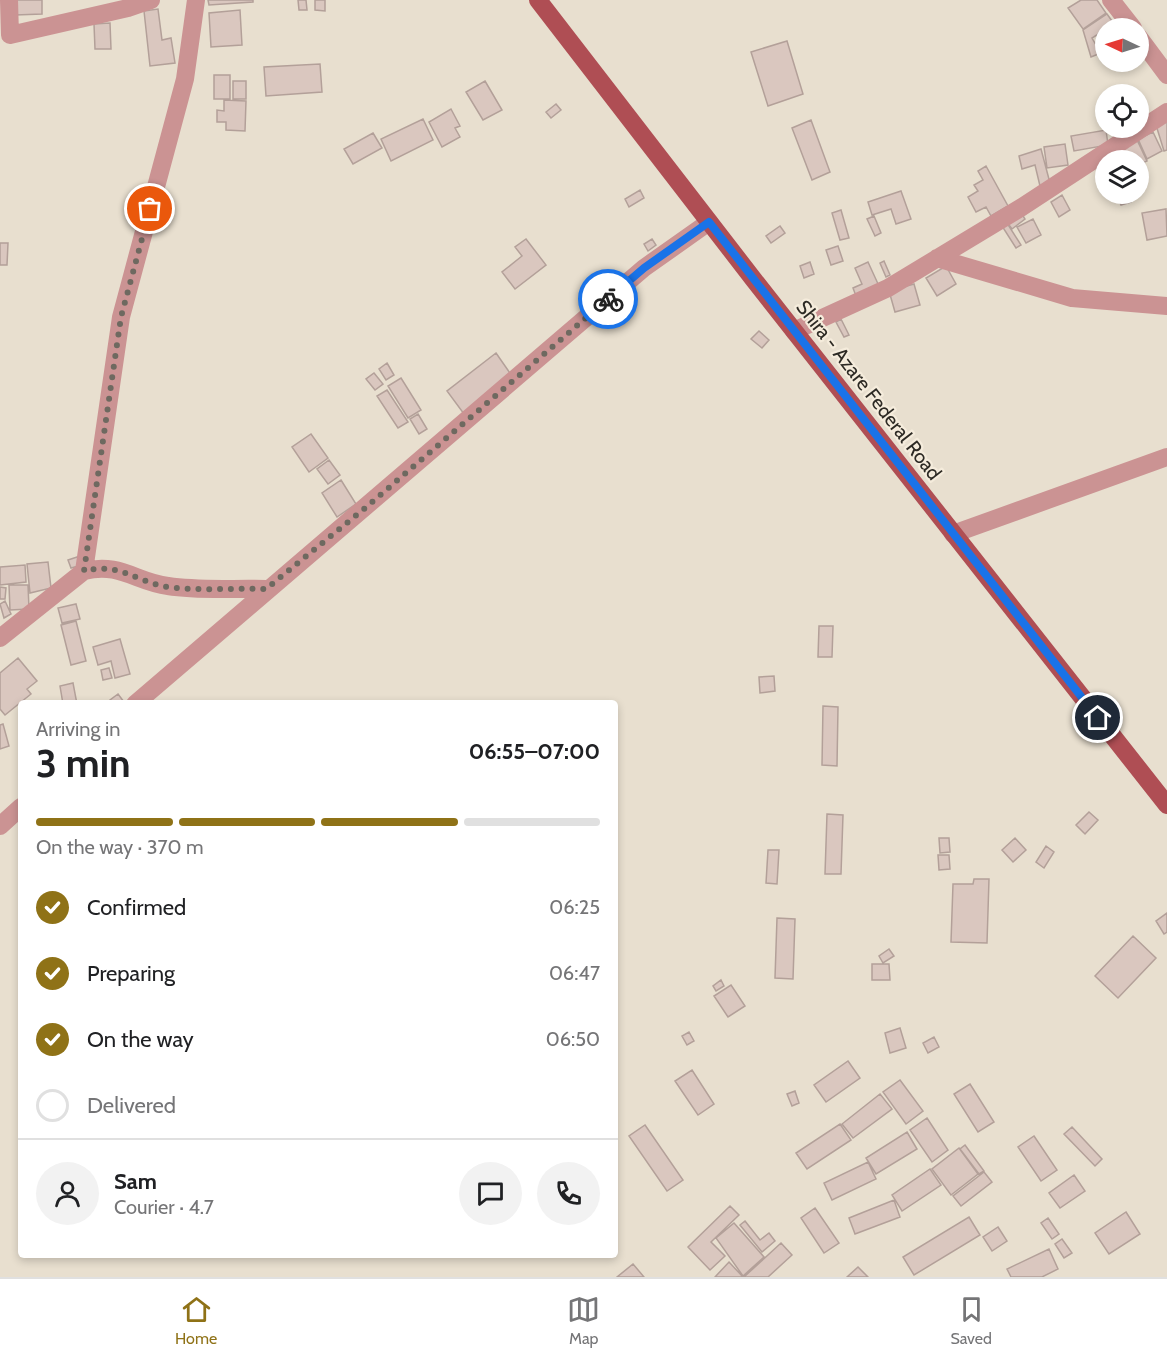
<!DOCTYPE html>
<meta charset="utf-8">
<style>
:root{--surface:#fff;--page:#f2f2f2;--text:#202124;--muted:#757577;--line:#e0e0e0;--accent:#8f7217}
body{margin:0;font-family:Cabin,sans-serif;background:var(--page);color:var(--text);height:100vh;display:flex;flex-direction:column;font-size:22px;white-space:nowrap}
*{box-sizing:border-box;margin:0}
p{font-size:20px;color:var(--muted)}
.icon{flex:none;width:33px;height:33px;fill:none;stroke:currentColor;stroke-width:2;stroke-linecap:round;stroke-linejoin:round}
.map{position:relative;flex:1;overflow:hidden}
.sheet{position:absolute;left:18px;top:700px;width:600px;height:558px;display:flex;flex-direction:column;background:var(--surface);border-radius:6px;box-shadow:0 3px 9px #0003}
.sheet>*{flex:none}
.needle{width:39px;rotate:274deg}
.fabs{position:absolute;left:1095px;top:18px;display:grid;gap:12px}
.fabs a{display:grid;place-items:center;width:54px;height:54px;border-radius:50%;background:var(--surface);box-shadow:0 3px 9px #0003;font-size:30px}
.pin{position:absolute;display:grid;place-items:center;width:51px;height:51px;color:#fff;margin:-26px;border:3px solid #fff;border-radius:50%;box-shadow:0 2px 6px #0007}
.courier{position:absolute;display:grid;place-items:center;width:60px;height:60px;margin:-30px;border:4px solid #1a73e8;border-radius:50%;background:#fff;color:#222;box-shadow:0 2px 8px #0007}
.summary em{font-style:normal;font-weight:700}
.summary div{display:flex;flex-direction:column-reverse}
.summary{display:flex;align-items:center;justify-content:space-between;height:102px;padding:0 18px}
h1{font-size:39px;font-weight:700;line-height:45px}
.bar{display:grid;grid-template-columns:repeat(4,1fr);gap:9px 6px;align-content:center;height:72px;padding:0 18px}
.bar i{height:8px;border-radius:4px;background:var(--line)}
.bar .on{background:var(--accent)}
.bar p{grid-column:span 4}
.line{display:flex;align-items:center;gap:15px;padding:0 18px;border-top:2px solid var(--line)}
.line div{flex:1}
.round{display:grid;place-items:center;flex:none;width:63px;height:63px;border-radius:32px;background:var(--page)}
ol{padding:0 18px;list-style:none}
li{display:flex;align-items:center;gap:18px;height:66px}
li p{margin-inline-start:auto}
li .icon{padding:6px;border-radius:50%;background:var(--accent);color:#fff;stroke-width:4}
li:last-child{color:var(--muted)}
li i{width:33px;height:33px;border:3px solid var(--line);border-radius:50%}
.menu{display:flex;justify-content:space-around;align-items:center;height:84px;border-top:2px solid var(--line);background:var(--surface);font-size:16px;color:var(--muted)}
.menu a{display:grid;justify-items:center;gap:3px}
.menu .on{color:var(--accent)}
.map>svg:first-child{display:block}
.building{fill:#dac7bf;stroke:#b3a099;stroke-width:1.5}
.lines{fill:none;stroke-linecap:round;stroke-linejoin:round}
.minor{stroke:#cb9393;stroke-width:18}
.major{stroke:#af4e54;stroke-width:18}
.done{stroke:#6e6960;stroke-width:6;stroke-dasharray:0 10.8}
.route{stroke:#1a73e8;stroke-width:8}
.labels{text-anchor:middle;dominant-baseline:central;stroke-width:4.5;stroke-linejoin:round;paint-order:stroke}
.street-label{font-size:20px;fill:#2d2a24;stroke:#f5ecdc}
</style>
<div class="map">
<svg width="1167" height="1277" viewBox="0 0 1167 1277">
<rect width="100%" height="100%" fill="#e8dfcf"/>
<path class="building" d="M14,0H42V14L15,15Z
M208,0H253V2L209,5Z
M298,0H306L307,10H299Z
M315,0H325V11L315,10Z
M1081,0H1097L1106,13L1083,29L1068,8Z
M158,9L162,40L171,38L175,63L150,66L144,11Z
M240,10L242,45L211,47L209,13Z
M1107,14L1117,28H1106V36L1103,31L1092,38L1096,45L1106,39V51L1091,57L1083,30Z
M110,23L111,49H95L94,24Z
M787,41L803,94L768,106L751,52Z
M320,64L322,92L266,96L264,67Z
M214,75H230V99H214Z
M233,81H246V99H233Z
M485,81L502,110L483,120L466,92Z
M224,100L246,101L245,131L226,130V122H217V110L224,111Z
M556,104L561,110L551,118L546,112Z
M451,109L460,126L455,128L460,137L442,147L429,122Z
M423,119L433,140L391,161L381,139Z
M811,120L830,172L812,180L792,128Z
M1167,122V150L1164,151L1156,125Z
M1106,130L1108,145L1074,151L1071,136Z
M1153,132L1162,151L1147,159L1138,139Z
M373,133L382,148L353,164L344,149Z
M1137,140L1147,161L1138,165V160H1115L1111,153Z
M1065,144L1068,165L1047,168L1044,147Z
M1041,149L1050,183L1040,186L1035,165L1022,169L1019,156Z
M986,166L1008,206L991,216L986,207L976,212L968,197L978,191L974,185L983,180L978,171Z
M640,190L644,198L629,207L625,199Z
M901,191L911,219L896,224L891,209L872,215L868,202Z
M1117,194H1128L1131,202L1121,205Z
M1062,195L1070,210L1059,217L1051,202Z
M1166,209L1167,236L1147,240L1142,213Z
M841,210L849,238L840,240L832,213Z
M1020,211L1025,219L1012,229L1006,221Z
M874,216L881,233L875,236L867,219Z
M1033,219L1041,235L1026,243L1017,227Z
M1007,223L1021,245L1016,248L1002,226Z
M780,226L785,233L771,243L766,236Z
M526,239L546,265L515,289L502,272L522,256L515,247Z
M652,239L656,245L648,251L644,244Z
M0,243H8L7,265H0Z
M838,246L843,261L831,265L826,250Z
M884,261L890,275L886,277L880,263Z
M810,262L814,274L804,278L800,266Z
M868,262L879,286L856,296L853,288L862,284L855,268Z
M946,266L956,284L937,296L926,278Z
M914,284L920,305L895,312L889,291Z
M841,319L849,335L844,337L836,322Z
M759,331L769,340L762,348L751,339Z
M496,353L512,376L464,414L447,391Z
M387,363L394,375L386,380L379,369Z
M374,373L383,384L375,390L366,379Z
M401,378L421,410L408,418L388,386Z
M387,390L408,422L398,428L377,396Z
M418,414L427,429L419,434L410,419Z
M311,434L328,458L309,472L292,447Z
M329,460L340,475L328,484L317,469Z
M341,480L356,504L337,517L322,493Z
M80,556L82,565L71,568L68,560Z
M48,562L51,588L30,593L27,564Z
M25,565L26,582L0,585V567Z
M9,585H28L29,609L10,610Z
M0,587L6,588L5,599H0Z
M5,601L11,614L4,618L0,604Z
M76,604L80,619L62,623L58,608Z
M76,621L86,661L71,665L61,625Z
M819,626H833L832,657H818Z
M120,639L130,674L115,678L111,661L98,665L93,647Z
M18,658L37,681L27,689L31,694L5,715L0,709V673Z
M109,668L112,678L103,680L101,670Z
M774,676L775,691L760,693L759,677Z
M73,683L77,704H63L60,686Z
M118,694L124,702L112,704L110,700Z
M823,706L838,707L837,766L822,765Z
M3,724L9,746L0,749V725Z
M1089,812L1098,820L1085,834L1076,825Z
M827,814L843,815L841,874H825Z
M939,838H949L950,852L940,853Z
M1015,838L1026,850L1013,862L1002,850Z
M1046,846L1054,852L1044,868L1036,862Z
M768,850H779L777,884L766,883Z
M938,855H949L950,869L939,870Z
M974,879H989L987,943L951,942L953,884H973Z
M1167,913V932L1164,934L1156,921Z
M777,918L795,919L793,979L775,978Z
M1133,936L1156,958L1118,998L1095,976Z
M889,949L894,956L883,963L879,956Z
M872,964H889L890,980H872Z
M721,980L724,986L716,991L713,986Z
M731,985L745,1006L728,1017L714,996Z
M900,1028L906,1048L890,1053L885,1033Z
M689,1032L694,1041L687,1045L682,1036Z
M934,1037L939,1047L928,1053L923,1043Z
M848,1061L860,1078L826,1102L814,1085Z
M692,1070L714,1104L698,1115L675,1081Z
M900,1080L923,1111L906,1124L883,1092Z
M970,1084L994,1122L978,1132L954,1094Z
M795,1091L799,1103L792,1106L787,1094Z
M880,1094L892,1109L853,1138L842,1124Z
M927,1118L948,1150L932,1162L910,1130Z
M840,1124L851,1140L807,1169L796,1153Z
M645,1125L683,1180L667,1191L629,1136Z
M1072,1127L1102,1159L1095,1166L1064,1134Z
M907,1132L917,1149L876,1174L866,1158Z
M1034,1136L1057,1170L1041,1181L1018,1147Z
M965,1145L984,1171L979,1174L960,1149Z
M959,1148L978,1174L951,1195L932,1169Z
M868,1162L876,1179L832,1200L824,1183Z
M930,1169L941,1185L902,1211L892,1195Z
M984,1172L992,1182L961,1206L953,1196Z
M1074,1175L1085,1191L1060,1208L1049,1193Z
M894,1200L900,1217L855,1234L849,1218Z
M730,1206L739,1215L711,1242L725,1256L710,1270L688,1247Z
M815,1208L839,1243L824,1253L801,1218Z
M1126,1212L1140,1234L1109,1254L1095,1233Z
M969,1217L980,1235L914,1275L903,1257Z
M1048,1218L1059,1234L1052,1239L1041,1223Z
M745,1221L760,1240L769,1233L775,1241L762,1252L740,1225Z
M734,1223L764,1257L743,1276L716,1238Z
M998,1227L1007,1241L992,1251L983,1237Z
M1062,1239L1072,1253L1064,1258L1055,1244Z
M781,1243L792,1255L768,1277H744Z
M1049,1249L1058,1269L1042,1277H1011L1007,1269Z
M729,1262L743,1277H715Z
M633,1264L644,1277H617Z
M858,1267L868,1277H847Z"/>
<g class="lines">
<path class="minor" d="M9,0L10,35L128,8L151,0
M1111,0L1133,28
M1138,36L1167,75
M937,258L1072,298L1167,306
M794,331L888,288L1022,207L1167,112
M953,534L1167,457
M84,571L121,317L185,79L196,0
M0,638L84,571C120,562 136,582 168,586C199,591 234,588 266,589
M135,704L644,268L709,222
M0,826L21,807"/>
<path class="major" d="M538,0L754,280L1167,805"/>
</g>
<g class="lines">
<path class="done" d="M150,209L121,317L84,571C120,562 136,582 168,587C200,591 234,588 266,589L364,509L608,299"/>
<path class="route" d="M608,299L644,268L709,222L1098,718"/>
</g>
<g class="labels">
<g class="street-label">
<text transform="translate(869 390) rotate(52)">Shira - Azare Federal Road</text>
</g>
</g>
</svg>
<div class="fabs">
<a><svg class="needle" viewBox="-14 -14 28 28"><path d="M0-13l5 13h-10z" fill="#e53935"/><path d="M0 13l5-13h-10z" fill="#757577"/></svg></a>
<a><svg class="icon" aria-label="locate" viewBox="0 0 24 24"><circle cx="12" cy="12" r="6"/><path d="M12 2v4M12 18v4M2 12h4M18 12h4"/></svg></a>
<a><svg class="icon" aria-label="layers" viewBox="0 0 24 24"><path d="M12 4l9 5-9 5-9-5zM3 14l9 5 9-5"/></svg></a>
</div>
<div class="pin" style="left:150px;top:209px;background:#ea580c"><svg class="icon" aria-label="bag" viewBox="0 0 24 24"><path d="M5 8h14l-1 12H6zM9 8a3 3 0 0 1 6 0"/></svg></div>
<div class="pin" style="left:1098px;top:718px;background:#1f2937"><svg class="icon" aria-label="home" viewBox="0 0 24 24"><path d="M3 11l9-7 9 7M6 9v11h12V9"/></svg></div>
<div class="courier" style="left:608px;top:299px"><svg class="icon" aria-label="bike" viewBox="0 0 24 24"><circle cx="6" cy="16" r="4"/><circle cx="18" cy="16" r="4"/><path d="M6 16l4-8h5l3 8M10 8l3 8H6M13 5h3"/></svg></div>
<section class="sheet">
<div class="summary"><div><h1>3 min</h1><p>Arriving in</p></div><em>06:55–07:00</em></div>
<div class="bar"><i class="on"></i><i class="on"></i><i class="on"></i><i></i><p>On the way · 370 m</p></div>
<ol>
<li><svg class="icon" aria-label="check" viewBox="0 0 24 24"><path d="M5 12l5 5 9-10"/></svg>Confirmed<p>06:25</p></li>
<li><svg class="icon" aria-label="check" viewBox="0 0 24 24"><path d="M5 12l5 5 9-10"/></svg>Preparing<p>06:47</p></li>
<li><svg class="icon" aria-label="check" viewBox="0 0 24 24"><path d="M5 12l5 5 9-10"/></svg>On the way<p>06:50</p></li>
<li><i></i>Delivered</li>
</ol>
<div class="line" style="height:108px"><a class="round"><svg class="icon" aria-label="person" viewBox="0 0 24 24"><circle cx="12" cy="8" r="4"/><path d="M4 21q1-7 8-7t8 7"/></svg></a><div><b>Sam</b><p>Courier · 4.7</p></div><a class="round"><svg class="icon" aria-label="chat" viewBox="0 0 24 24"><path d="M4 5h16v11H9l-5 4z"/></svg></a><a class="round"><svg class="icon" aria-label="phone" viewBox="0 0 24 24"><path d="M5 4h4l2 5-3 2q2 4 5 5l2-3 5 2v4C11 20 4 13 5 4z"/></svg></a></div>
</section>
</div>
<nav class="menu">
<a class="on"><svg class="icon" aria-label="home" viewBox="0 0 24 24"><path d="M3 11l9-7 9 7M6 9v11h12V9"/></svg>Home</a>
<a><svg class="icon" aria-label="map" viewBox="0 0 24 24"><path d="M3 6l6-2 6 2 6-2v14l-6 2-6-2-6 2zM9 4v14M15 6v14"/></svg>Map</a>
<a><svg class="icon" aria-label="saved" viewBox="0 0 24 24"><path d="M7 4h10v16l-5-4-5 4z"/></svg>Saved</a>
</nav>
